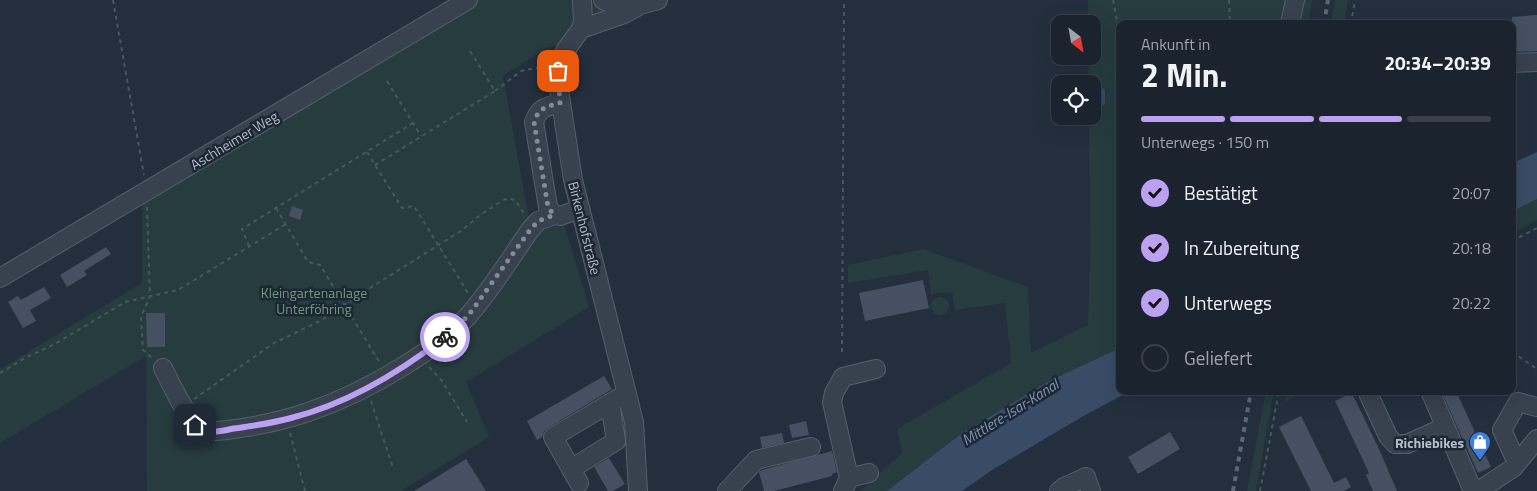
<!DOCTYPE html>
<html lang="de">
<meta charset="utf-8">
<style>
:root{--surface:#1b232e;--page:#242b36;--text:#f1f3f6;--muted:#a0a4aa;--line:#39404a;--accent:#bca0f2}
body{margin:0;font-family:"Titillium Web",sans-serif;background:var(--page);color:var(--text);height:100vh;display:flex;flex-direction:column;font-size:19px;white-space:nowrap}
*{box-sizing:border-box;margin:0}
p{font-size:16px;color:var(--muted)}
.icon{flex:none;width:28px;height:28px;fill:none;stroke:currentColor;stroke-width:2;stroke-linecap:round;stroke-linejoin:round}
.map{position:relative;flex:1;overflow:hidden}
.sheet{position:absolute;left:1116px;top:20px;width:400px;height:375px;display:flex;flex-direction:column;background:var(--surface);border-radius:10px;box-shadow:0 5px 20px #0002,0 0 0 1px var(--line)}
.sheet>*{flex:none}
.needle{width:32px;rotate:149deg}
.controls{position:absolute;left:1051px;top:15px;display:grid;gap:10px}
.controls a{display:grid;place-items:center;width:50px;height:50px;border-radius:10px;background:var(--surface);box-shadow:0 5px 20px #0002,0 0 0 1px var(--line);font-size:25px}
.pin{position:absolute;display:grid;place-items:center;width:42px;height:42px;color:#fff;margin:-21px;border-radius:10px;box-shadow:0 2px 8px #0006}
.courier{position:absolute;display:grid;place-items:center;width:50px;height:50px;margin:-25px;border:4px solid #bca0f2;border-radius:50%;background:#fff;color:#222;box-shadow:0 1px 6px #0007}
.summary em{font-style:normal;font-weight:700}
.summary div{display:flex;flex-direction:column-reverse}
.summary{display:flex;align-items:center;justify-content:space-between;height:85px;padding:0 25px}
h1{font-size:32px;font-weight:700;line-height:38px}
.bar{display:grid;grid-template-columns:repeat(4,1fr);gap:8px 5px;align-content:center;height:60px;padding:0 25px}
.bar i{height:6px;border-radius:4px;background:var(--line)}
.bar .on{background:var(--accent)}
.bar p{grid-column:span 4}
ol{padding:0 25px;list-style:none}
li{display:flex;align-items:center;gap:15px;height:55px}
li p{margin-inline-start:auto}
li .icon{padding:5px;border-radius:50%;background:var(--accent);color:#111;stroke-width:4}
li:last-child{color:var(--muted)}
li i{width:28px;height:28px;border:2px solid var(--line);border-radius:50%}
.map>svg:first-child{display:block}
.green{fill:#263c3f}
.water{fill:#394c67}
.building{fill:#455162}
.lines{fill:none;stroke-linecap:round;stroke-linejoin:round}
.minor-casing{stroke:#565f6c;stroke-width:20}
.path{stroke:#44595c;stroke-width:2;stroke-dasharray:4 4;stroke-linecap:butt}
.minor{stroke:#38414e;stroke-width:18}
.rail{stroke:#5a6575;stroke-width:4;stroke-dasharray:5 5;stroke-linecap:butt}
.done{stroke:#828b98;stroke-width:5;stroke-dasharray:0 9}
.route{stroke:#bca0f2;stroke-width:6}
.labels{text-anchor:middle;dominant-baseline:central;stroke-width:5;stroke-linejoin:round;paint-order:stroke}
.street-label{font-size:14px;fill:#b4bcc9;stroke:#1d2633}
.park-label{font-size:14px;fill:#6b9a76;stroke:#1d2633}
.poi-label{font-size:14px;font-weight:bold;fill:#b4bcc9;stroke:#1d2633;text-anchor:end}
.water-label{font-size:15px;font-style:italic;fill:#7c92b1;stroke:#1d2633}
</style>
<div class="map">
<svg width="1537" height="491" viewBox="0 0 1537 491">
<rect width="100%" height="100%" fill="#242f3e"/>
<path class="green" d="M476,0H577L578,21L561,45L548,47L503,76L529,219L563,221L589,307L466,382L489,437L401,491H147L146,356L0,443V369L142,283V200Z
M586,0L610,13L587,21Z
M1088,0H1288L1283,24H1120V348L1051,380L962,433L887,491H860L902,453L897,429L1011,363L1005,303L955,310L952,292L931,294L928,270L848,283V265L923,249L1028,287L1031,353L1088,325L1090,250L1089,116H1092V84H1089L1088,56H1092V24H1088Z
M1302,0H1312L1308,24H1297Z
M1335,0H1348L1344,24H1331Z
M1537,199V220L1513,233V211Z
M931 306a9 9 0 1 1 18 0a9 9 0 1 1-18 0Z
M1266,391H1274L1256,491H1247Z
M1286,391H1306L1284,402Z"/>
<path class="water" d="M1097,85H1099L1105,90V104L1100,107L1095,104C1094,97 1094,91 1097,85Z
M1537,152V199L1513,211V163Z
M1120,348V391H1130L1087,414L992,470L962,491H887L962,433L1051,380Z"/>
<path class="building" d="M1537,15V51L1512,52V17Z
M292,206L303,210L300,220L289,216Z
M106,247L111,254L84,271L87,275L67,287L60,275Z
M923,280L929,308L865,321L859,293Z
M44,287L51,298L30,310L36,321L23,328L8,302L18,296L21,300Z
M146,313H165V347H147Z
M604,376L612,389L548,428L544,431L542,437L537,440L527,421Z
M1451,391H1456L1491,467L1478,473L1443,395Z
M1352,393L1379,449L1397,491H1373L1366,475L1369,473L1335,401Z
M1301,416L1334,483L1346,477L1351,487L1344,491H1311L1279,427Z
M806,421L809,435L792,438L789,425Z
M1170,432L1180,449L1138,474L1128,457Z
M782,433L784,443L762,448L760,437Z
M832,451L837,472L832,474V476L774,491H764L759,472L762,470Z
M609,458L625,484L613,491H608L594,467Z
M466,459L486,491H414Z"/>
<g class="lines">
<g class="minor-casing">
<path id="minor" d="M603,0C625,11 635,7 658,0
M637,7L624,14L581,29L565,51L558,71V83L573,180L634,422L638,491
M1290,24L1295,0
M581,29L583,21L582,0
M1512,63L1537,62
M560,103C546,107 539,107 534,122L548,207L554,215L560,216L580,209
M0,278L468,0
M163,368C171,384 189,424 205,432C279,427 339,406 402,367C425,353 449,337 468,316C491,290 510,259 530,230L538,221L554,215
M1367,391L1388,436L1395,444H1407L1445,427
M1430,391L1473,491
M1517,463L1502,430L1518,402L1537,407
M571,469L616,441L610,403
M849,478L869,473
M579,483L553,437L627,393
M727,491L756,460L811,447
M843,491L849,478L832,402L834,393L843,377L876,369
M1059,491L1064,487L1086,477L1091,491
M1478,491L1513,468L1537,439"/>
</g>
<path class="path" d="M113,0L144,175
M1113,0L1117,21L1120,29
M1229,0L1230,24
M1351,24L1355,0
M387,81L421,136
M495,91L521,71L545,66
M1117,115L1120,118
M367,152L402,208L414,206L468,293
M375,165L495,91L470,51
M147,207L150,296L141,317L143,350L152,358
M276,208L308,262L320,265L380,363
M1512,241L1537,228
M249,246L242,229L413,123
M842,352L844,0
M1512,352L1537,369
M429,367L442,381L467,422
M0,373L25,358L55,344L125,302L178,290L286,224
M194,399L274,343L320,321L331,314L370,288L461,231L480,215L502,201L508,198L515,200L525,215
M371,401L393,468
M290,433L305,491
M1260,491L1279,391"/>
<use href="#minor" class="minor"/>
<path class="rail" d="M1324,24L1328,0
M1233,491L1251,391"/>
</g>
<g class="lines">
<path class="done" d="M445,337L468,316L530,230L538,221L554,215L548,207L534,122C539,107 546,107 560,103L558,71"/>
<path class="route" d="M195,425C198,427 200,431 204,431C214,434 228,429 238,428C256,425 274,423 291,418C347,404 400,372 445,337"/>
</g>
<defs>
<g id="shop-pin" transform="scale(1.125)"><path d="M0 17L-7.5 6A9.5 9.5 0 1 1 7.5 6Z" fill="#3f7fe0" stroke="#1d2633"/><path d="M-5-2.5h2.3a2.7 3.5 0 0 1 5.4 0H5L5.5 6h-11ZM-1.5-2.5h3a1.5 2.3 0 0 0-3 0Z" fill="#fff"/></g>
</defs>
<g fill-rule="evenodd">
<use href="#shop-pin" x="1480" y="442"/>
</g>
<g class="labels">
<g class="street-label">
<text transform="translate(234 140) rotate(-31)">Aschheimer Weg</text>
<text transform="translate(585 228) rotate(76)">Birkenhofstraße</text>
</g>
<g class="park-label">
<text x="314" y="292">Kleingartenanlage<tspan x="314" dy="16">Unterföhring</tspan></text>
</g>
<g class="poi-label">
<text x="1464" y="442">Richiebikes</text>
</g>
<g class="water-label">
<text transform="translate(1010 412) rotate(-32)">Mittlere-Isar-Kanal</text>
</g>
</g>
</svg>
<div class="controls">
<a><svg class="needle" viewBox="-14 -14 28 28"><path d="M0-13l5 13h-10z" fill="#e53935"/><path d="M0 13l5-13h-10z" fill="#a0a4aa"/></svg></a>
<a><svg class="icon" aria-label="locate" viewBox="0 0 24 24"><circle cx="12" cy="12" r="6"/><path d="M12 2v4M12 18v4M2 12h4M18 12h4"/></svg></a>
</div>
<div class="pin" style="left:558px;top:71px;background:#ea580c"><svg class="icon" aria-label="bag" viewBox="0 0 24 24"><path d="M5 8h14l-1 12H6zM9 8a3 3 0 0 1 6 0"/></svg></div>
<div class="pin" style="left:195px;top:425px;background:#1f2937"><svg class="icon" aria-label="home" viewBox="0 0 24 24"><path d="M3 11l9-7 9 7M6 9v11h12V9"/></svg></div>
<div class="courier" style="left:445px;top:337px"><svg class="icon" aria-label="bike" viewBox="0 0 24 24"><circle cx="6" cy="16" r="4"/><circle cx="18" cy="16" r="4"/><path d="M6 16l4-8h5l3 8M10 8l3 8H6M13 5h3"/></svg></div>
<section class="sheet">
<div class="summary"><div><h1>2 Min.</h1><p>Ankunft in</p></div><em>20:34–20:39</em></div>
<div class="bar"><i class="on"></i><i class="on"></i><i class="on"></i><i></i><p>Unterwegs · 150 m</p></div>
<ol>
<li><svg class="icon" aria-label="check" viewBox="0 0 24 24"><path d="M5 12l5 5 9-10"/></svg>Bestätigt<p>20:07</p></li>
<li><svg class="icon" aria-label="check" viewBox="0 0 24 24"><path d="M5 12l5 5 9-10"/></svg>In Zubereitung<p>20:18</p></li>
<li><svg class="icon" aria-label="check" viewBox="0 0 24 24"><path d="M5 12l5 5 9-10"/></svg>Unterwegs<p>20:22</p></li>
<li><i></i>Geliefert</li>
</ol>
</section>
</div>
